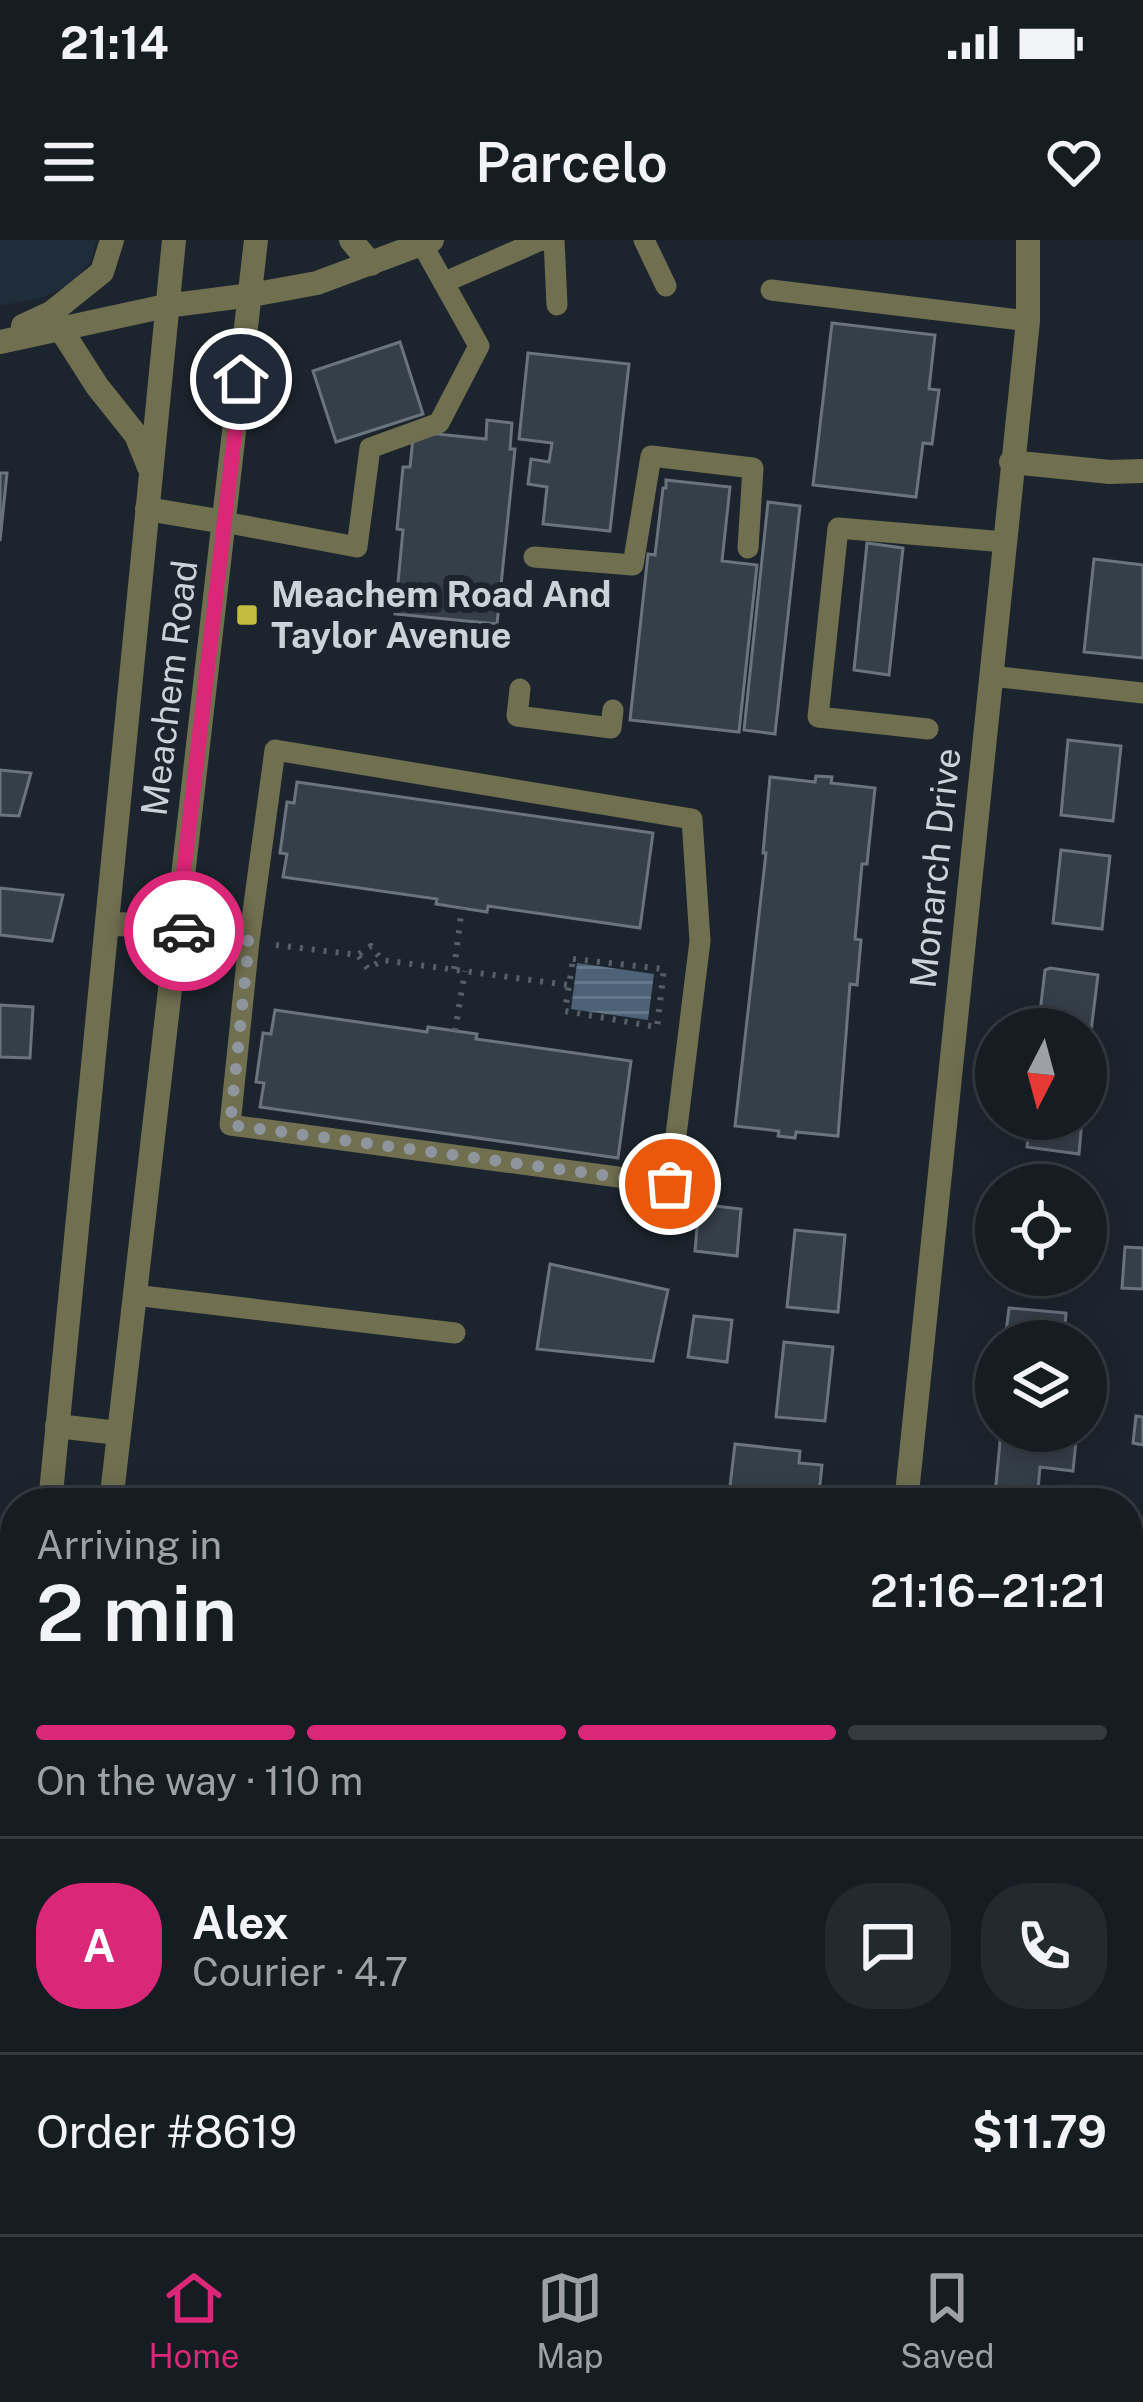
<!DOCTYPE html>
<meta charset="utf-8">
<style>
:root{--surface:#151c22;--page:#22292f;--text:#f1f3f6;--muted:#9da1a5;--line:#343a40;--accent:#db2777}
body{margin:0;font-family:"Public Sans",sans-serif;background:var(--page);color:var(--text);height:100vh;display:flex;flex-direction:column;font-size:45px;white-space:nowrap}
*{box-sizing:border-box;margin:0}
p{font-size:39px;color:var(--muted)}
.icon{flex:none;width:66px;height:66px;fill:none;stroke:currentColor;stroke-width:2;stroke-linecap:round;stroke-linejoin:round}
.map{position:relative;flex:1;overflow:hidden}
.panel{position:absolute;left:0px;top:1248px;width:1143px;height:747px;display:flex;flex-direction:column;background:var(--surface);border-radius:48px 48px 0 0;box-shadow:0 6px 30px #0003,0 0 0 3px var(--line)}
.panel>*{flex:none}
.needle{width:78px;rotate:186deg}
.fabs{position:absolute;left:975px;top:768px;display:grid;gap:24px}
.fabs a{display:grid;place-items:center;width:132px;height:132px;border-radius:50%;background:var(--surface);box-shadow:0 6px 30px #0003,0 0 0 3px var(--line);font-size:60px}
.pin{position:absolute;display:grid;place-items:center;width:102px;height:102px;color:#fff;margin:-51px;border:6px solid #fff;border-radius:50%;box-shadow:0 3px 12px #0007}
.courier{position:absolute;display:grid;place-items:center;width:120px;height:120px;margin:-60px;border:9px solid #db2777;border-radius:50%;background:#fff;color:#222;box-shadow:0 3px 15px #0007}
.summary em{font-style:normal;font-weight:600}
.summary div{display:flex;flex-direction:column-reverse}
.summary{display:flex;align-items:center;justify-content:space-between;height:204px;padding:0 36px}
h1{font-size:78px;font-weight:600;line-height:90px}
.bar{display:grid;grid-template-columns:repeat(4,1fr);gap:18px 12px;align-content:center;height:144px;padding:0 36px}
.bar i{height:15px;border-radius:9px;background:var(--line)}
.bar .active{background:var(--accent)}
.bar p{grid-column:span 4}
.line{display:flex;align-items:center;gap:30px;padding:0 36px;border-top:3px solid var(--line)}
.line div{flex:1}
.round{display:grid;place-items:center;flex:none;width:126px;height:126px;border-radius:48px;background:var(--page)}
.status{display:flex;justify-content:space-between;align-items:center;height:84px;padding:0 60px;background:var(--surface);direction:ltr}
.status svg{height:33px;fill:currentColor}
header{display:flex;justify-content:space-between;align-items:center;height:156px;padding:0 36px;background:var(--surface);font-size:54px;font-weight:600}
.menu{display:flex;justify-content:space-around;align-items:center;height:168px;border-top:3px solid var(--line);background:var(--surface);font-size:33px;color:var(--muted)}
.menu a{display:grid;justify-items:center;gap:6px}
.menu .active{color:var(--accent)}
.map>svg:first-child{display:block}
.built{fill:#1f2d3b}
.water{fill:url(#water-rules)}
.building{fill:#353f49;stroke:#69747f;stroke-width:3}
.lines{fill:none;stroke-linecap:round;stroke-linejoin:round}
.path{stroke:#575f68;stroke-width:6;stroke-dasharray:3 9;stroke-linecap:butt}
.service{stroke:#706f50;stroke-width:21}
.minor{stroke:#706f50;stroke-width:24}
.tertiary{stroke:#706f50;stroke-width:24}
.done{stroke:#8e959d;stroke-width:12;stroke-dasharray:0 21.6}
.route{stroke:#db2777;stroke-width:15}
.poi-dot{fill:#c2bd3f;stroke:#1c252e;stroke-width:4.5}
.labels{text-anchor:middle;dominant-baseline:central;stroke-width:12;stroke-linejoin:round;paint-order:stroke}
.poi-label{font-size:36px;font-weight:bold;fill:#ccd2d9;stroke:#1c252e;text-anchor:start}
.street-label{font-size:36px;fill:#ccd2d9;stroke:#1c252e}
</style>
<div class="status"><b>21:14</b><svg viewBox="0 0 49 12"><path d="M0 12V9h3v3zM5 12V6h3v6zM10 12V3h3v9zM15 12V0h3v12zM26 1h20v11H26zM47 4h2v5h-2z"/></svg></div>
<header><svg class="icon" aria-label="menu" viewBox="0 0 24 24"><path d="M4 6h16M4 12h16M4 18h16"/></svg>Parcelo<svg class="icon" aria-label="heart" viewBox="0 0 24 24"><path d="M12 20l-8-8c-3-5 5-10 8-4 3-6 11-1 8 4z"/></svg></header>
<div class="map">
<svg width="1143" height="1994" viewBox="0 0 1143 1994">
<defs>
<pattern id="water-rules" width="6" height="5" patternUnits="userSpaceOnUse" patternTransform="scale(3)"><rect width="6" height="5" fill="#4d6276"/><path d="M0 2.5h6" fill="none" stroke="#657889"/></pattern>
</defs>
<rect width="100%" height="100%" fill="#1c252e"/>
<path class="built" d="M0,0H97L91,20L71,44L41,58L0,66Z"/>
<path class="water" d="M577,723L654,734L648,780L571,769Z"/>
<path class="building" d="M832,83L935,95L929,149L939,150L932,204L923,203L916,257L813,245Z
M400,102L423,174L336,202L313,131Z
M528,113L629,124L610,291L543,284L547,247L528,244L531,219L549,222L552,203L519,199Z
M487,180L512,183L510,209H515L497,384L395,374L403,290L397,289L403,227H410L413,198L418,192L486,199Z
M0,233H7L0,301Z
M666,240L730,247L722,321L757,325L739,492L630,480L648,314L655,315L663,248H666Z
M768,262L800,266L775,494L744,490Z
M867,303L903,308L889,435L854,430Z
M1094,319L1143,325V418L1084,412Z
M1068,500L1121,506L1113,581L1061,575Z
M0,530L31,533L19,576L0,575Z
M816,536L832,537L831,543L875,548L867,624H862L855,699L861,700L857,745L850,744L838,896L796,892L795,898L778,896L779,891L735,886L766,613H763L770,537L815,542Z
M297,542L653,593L640,688L488,666L487,672L436,664L437,659L283,637L287,614L280,613L287,562L294,563Z
M1061,610L1110,616L1102,689L1053,683Z
M0,648L63,655L52,701L0,695Z
M1050,728L1098,735L1089,807H1086V789H1038L1045,730Z
M0,765L33,767L30,818L0,817Z
M275,770L427,792L428,787L477,794L476,799L631,821L618,918L260,867L264,843L256,842L263,793L271,794Z
M1030,879H1082L1079,914L1027,907Z
M699,964L741,969L737,1016L695,1011Z
M795,990L845,995L838,1072L787,1067Z
M1125,1007L1143,1008V1049L1122,1048Z
M550,1024L668,1050L653,1121L537,1109Z
M1009,1068L1066,1073L1065,1087H1060L1058,1101H1005Z
M694,1076L732,1080L727,1122L688,1117Z
M784,1102L833,1107L825,1181L776,1177Z
M1136,1176L1143,1177V1205L1133,1203Z
M1001,1191H1077L1073,1231L1040,1227L1037,1260L995,1255Z
M735,1204L800,1211L799,1223L822,1225L818,1263H728Z
M1128,1549H1143V1598L1128,1599Z
M1143,1875V1964L1136,1965L1128,1877Z
M689,1980H743L741,1994H687Z"/>
<g class="lines">
<path class="path" d="M276,705L358,715L368,729L382,720L568,745
M359,714L371,706L382,720
M573,719L664,729L657,787L565,771Z
M454,729L462,668
M455,791L465,731"/>
<path class="service" d="M554,0L557,65
M644,0L666,46
M445,42L541,0
M771,50L1028,81
M224,282L357,307L370,208L439,183L479,106L422,4
M534,317L633,325L651,216L753,228L748,308
M991,436L1143,453
M520,449L517,476L611,488L613,470
M928,489L818,477L838,288L1005,302
M177,689L249,701L275,510L692,579L700,701L670,944L230,885L249,701
M134,1055L455,1093
M0,1342L15,1343"/>
<path class="minor" d="M1011,222L1110,232L1143,231
M906,1263L1028,81V0
M1128,1749L1143,1747
M830,1994L831,1980"/>
<path class="tertiary" d="M351,0L371,24
M23,86L51,73L102,32L112,0
M60,88L97,146L136,195L149,227
M0,102L166,66L251,55L317,43L432,0
M147,269L224,282
M107,683L177,689
M57,1186L118,1193
M50,1263L174,0
M111,1263L256,0
M0,1746L15,1583
M37,1994L38,1980"/>
</g>
<g class="lines">
<path class="done" d="M184,691L249,701L230,885L670,944"/>
<path class="route" d="M184,691L177,689L241,139"/>
</g>
<rect class="poi-dot" x="235" y="363" width="24" height="24" rx="6"/>
<g class="labels">
<g class="poi-label">
<text x="271" y="354">Meachem Road And<tspan x="271" dy="41">Taylor Avenue</tspan></text>
</g>
<g class="street-label">
<text transform="translate(169 448) rotate(-83)">Meachem Road</text>
<text transform="translate(935 628) rotate(-84)">Monarch Drive</text>
</g>
</g>
</svg>
<div class="fabs">
<a><svg class="needle" viewBox="-14 -14 28 28"><path d="M0-13l5 13h-10z" fill="#e53935"/><path d="M0 13l5-13h-10z" fill="#9da1a5"/></svg></a>
<a><svg class="icon" aria-label="locate" viewBox="0 0 24 24"><circle cx="12" cy="12" r="6"/><path d="M12 2v4M12 18v4M2 12h4M18 12h4"/></svg></a>
<a><svg class="icon" aria-label="layers" viewBox="0 0 24 24"><path d="M12 4l9 5-9 5-9-5zM3 14l9 5 9-5"/></svg></a>
</div>
<div class="pin" style="left:670px;top:944px;background:#ea580c"><svg class="icon" aria-label="bag" viewBox="0 0 24 24"><path d="M5 8h14l-1 12H6zM9 8a3 3 0 0 1 6 0"/></svg></div>
<div class="pin" style="left:241px;top:139px;background:#1f2937"><svg class="icon" aria-label="home" viewBox="0 0 24 24"><path d="M3 11l9-7 9 7M6 9v11h12V9"/></svg></div>
<div class="courier" style="left:184px;top:691px"><svg class="icon" aria-label="car" viewBox="0 0 24 24"><path d="M5 17H2v-5l4-1 3-4h7l3 4 3 1v5h-3M9 17h6M6 11h13"/><circle cx="7" cy="17" r="2"/><circle cx="17" cy="17" r="2"/></svg></div>
<section class="panel">
<div class="summary"><div><h1>2 min</h1><p>Arriving in</p></div><em>21:16–21:21</em></div>
<div class="bar"><i class="active"></i><i class="active"></i><i class="active"></i><i></i><p>On the way · 110 m</p></div>
<div class="line" style="height:216px"><b class="round" style="background:var(--accent);color:#fff">A</b><div><b>Alex</b><p>Courier · 4.7</p></div><a class="round"><svg class="icon" aria-label="chat" viewBox="0 0 24 24"><path d="M4 5h16v11H9l-5 4z"/></svg></a><a class="round"><svg class="icon" aria-label="phone" viewBox="0 0 24 24"><path d="M5 4h4l2 5-3 2q2 4 5 5l2-3 5 2v4C11 20 4 13 5 4z"/></svg></a></div>
<div class="line" style="height:156px"><div>Order #8619</div><b>$11.79</b></div>
</section>
</div>
<nav class="menu">
<a class="active"><svg class="icon" aria-label="home" viewBox="0 0 24 24"><path d="M3 11l9-7 9 7M6 9v11h12V9"/></svg>Home</a>
<a><svg class="icon" aria-label="map" viewBox="0 0 24 24"><path d="M3 6l6-2 6 2 6-2v14l-6 2-6-2-6 2zM9 4v14M15 6v14"/></svg>Map</a>
<a><svg class="icon" aria-label="saved" viewBox="0 0 24 24"><path d="M7 4h10v16l-5-4-5 4z"/></svg>Saved</a>
</nav>
